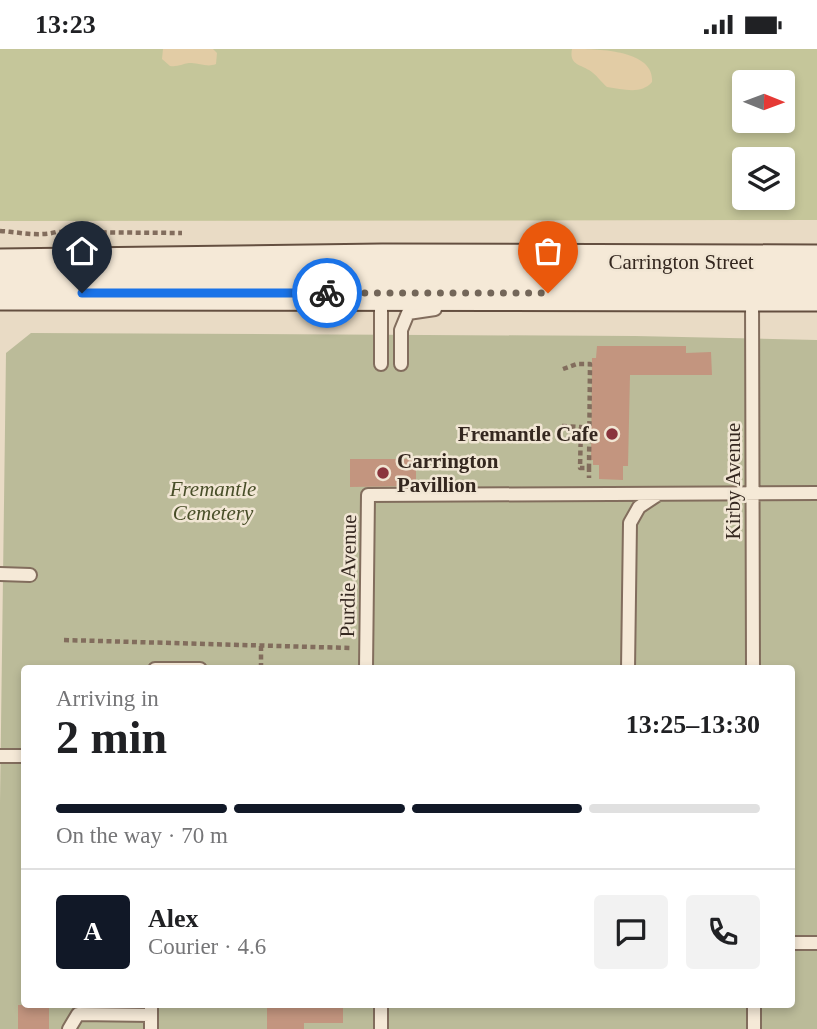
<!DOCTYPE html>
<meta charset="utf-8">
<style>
:root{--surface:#fff;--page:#f2f2f2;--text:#202124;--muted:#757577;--line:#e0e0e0;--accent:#111827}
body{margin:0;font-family:"Times New Roman",serif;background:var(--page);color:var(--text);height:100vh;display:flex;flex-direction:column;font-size:26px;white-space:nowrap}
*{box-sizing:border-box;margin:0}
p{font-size:23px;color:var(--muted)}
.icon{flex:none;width:38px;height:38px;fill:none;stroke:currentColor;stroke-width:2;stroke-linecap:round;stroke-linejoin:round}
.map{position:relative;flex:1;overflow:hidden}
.details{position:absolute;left:21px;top:616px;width:774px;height:343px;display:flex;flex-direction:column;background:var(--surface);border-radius:7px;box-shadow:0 4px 10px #0003}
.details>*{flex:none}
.needle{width:46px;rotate:91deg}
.tools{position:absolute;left:732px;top:21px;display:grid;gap:14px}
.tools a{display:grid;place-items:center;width:63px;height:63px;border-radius:7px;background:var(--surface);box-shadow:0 4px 10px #0003;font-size:35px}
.pin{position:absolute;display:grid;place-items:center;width:60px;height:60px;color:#fff;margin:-72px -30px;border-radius:50% 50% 50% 0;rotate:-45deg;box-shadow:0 0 7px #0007}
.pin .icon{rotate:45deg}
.courier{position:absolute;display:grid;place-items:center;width:70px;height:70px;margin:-35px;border:5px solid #1a73e8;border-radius:50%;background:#fff;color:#222;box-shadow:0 2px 9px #0007}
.overview em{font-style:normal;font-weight:700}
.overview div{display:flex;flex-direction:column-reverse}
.overview{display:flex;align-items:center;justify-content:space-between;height:119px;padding:0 35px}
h1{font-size:46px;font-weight:700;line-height:52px}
.bar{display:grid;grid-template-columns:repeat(4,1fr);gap:10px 7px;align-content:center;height:84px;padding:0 35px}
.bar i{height:9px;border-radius:5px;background:var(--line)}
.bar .current{background:var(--accent)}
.bar p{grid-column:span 4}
.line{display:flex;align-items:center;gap:18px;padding:0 35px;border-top:2px solid var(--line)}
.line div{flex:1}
.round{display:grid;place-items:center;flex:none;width:74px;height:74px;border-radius:7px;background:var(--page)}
.status{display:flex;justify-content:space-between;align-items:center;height:49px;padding:0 35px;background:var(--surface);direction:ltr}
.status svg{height:19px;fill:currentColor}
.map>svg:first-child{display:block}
.green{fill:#c5c69a;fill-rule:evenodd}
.sand{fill:#e2cca5}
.cemetery{fill:#bb9;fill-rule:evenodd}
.building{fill:#c3957f}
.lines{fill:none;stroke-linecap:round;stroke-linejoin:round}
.lane-casing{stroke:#826d5d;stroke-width:16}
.secondary-casing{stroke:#644f40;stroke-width:37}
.path{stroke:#826d5d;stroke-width:4.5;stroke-dasharray:5 3.5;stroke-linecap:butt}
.lane{stroke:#f5e9d7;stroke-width:12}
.secondary{stroke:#f5e9d7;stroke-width:33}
.done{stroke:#736659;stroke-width:7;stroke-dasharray:0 12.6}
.route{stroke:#1a73e8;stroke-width:9}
.poi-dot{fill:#8a343d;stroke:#f1e6d4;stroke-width:2.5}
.labels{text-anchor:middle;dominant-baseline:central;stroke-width:5;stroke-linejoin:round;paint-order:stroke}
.street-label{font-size:21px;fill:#34271f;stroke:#f1e6d4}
.poi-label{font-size:21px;font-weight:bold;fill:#34271f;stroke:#f1e6d4;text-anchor:end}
.park-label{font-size:21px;font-style:italic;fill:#484e28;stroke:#f1e6d4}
</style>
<div class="status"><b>13:23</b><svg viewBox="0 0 49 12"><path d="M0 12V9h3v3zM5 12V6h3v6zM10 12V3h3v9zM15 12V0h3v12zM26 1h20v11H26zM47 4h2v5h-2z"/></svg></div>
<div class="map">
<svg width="817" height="980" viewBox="0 0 817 980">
<rect width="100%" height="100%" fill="#e9dbc5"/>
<path class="green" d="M0,0H817V171L0,172ZM744,33H782V72H744ZM744,110H782V149H744Z"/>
<path class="sand" d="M163,0H213L217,4L216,15C206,19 199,13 189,14C182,15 178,18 170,17L162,10Z
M572,0C595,0 655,0 652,33C641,46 623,40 607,38C601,33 596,25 589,21C579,15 569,15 572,0Z"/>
<path class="cemetery" d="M31,284L635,287L817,291V980H0V754L6,304ZM24,620H791V956H24Z"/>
<path class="building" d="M597,297H686V304L711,303L712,326H630L628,417H623V431L599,430V416H593V411H591L592,309H596Z
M350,410H416V437L350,438Z
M18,956H49V980H18Z
M267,956H343V974H304V980H267Z"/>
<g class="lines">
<g class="lane-casing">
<path id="lane" d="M752,245L753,620
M381,315V245
M401,315V281L408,264L435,260
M0,525L30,526
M155,620H200
M366,620L368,446L817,444
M628,620L630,474L639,458L657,446
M0,707H24
M791,894H817
M69,980L78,965L151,966
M151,980V956
M381,980V956
M754,980V956"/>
</g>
<g class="secondary-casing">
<path id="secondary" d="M0,217L382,212L817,213
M0,244L817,245"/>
</g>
<path class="path" d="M0,182C19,183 38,188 56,183L182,184
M563,320L577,315H590L589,419
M562,377L581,378L580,419H589V429
M64,591L350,599
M261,597V620"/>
<use href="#lane" class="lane"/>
<use href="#secondary" class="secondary"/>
</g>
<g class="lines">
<path class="done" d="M327,244H548"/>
<path class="route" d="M82,244H327"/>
</g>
<g class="poi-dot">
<circle cx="612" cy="385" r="7"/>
<circle cx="383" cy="424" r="7"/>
</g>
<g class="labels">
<g class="street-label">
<text x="681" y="213">Carrington Street</text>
<text transform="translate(733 432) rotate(-90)">Kirby Avenue</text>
<text transform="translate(348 527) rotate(-89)">Purdie Avenue</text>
</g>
<g class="poi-label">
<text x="598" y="385">Fremantle Cafe</text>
<text x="397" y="412" text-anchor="start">Carrington<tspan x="397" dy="24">Pavillion</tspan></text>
</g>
<g class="park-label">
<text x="213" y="440">Fremantle<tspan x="213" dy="24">Cemetery</tspan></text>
</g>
</g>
</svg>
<div class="tools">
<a><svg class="needle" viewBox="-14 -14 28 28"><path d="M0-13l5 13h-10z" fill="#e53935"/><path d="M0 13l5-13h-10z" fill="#757577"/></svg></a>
<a><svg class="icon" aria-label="layers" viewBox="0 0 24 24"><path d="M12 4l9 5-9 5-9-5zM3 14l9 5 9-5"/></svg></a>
</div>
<div class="pin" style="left:548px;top:244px;background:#ea580c"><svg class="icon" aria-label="bag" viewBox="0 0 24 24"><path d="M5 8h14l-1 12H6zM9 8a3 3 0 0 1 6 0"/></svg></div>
<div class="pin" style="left:82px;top:244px;background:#1f2937"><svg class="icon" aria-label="home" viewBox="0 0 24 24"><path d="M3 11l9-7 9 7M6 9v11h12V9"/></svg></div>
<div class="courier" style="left:327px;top:244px"><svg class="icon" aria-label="bike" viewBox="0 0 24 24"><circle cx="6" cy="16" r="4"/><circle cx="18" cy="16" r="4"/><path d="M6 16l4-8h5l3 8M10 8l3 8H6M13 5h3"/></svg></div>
<section class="details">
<div class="overview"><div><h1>2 min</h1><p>Arriving in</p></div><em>13:25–13:30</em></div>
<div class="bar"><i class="current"></i><i class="current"></i><i class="current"></i><i></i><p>On the way · 70 m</p></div>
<div class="line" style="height:126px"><b class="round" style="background:var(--accent);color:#fff">A</b><div><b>Alex</b><p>Courier · 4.6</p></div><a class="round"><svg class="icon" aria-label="chat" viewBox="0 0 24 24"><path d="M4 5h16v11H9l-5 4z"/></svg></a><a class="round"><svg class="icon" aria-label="phone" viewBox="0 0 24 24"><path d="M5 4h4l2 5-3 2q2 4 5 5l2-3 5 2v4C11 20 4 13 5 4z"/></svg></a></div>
</section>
</div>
